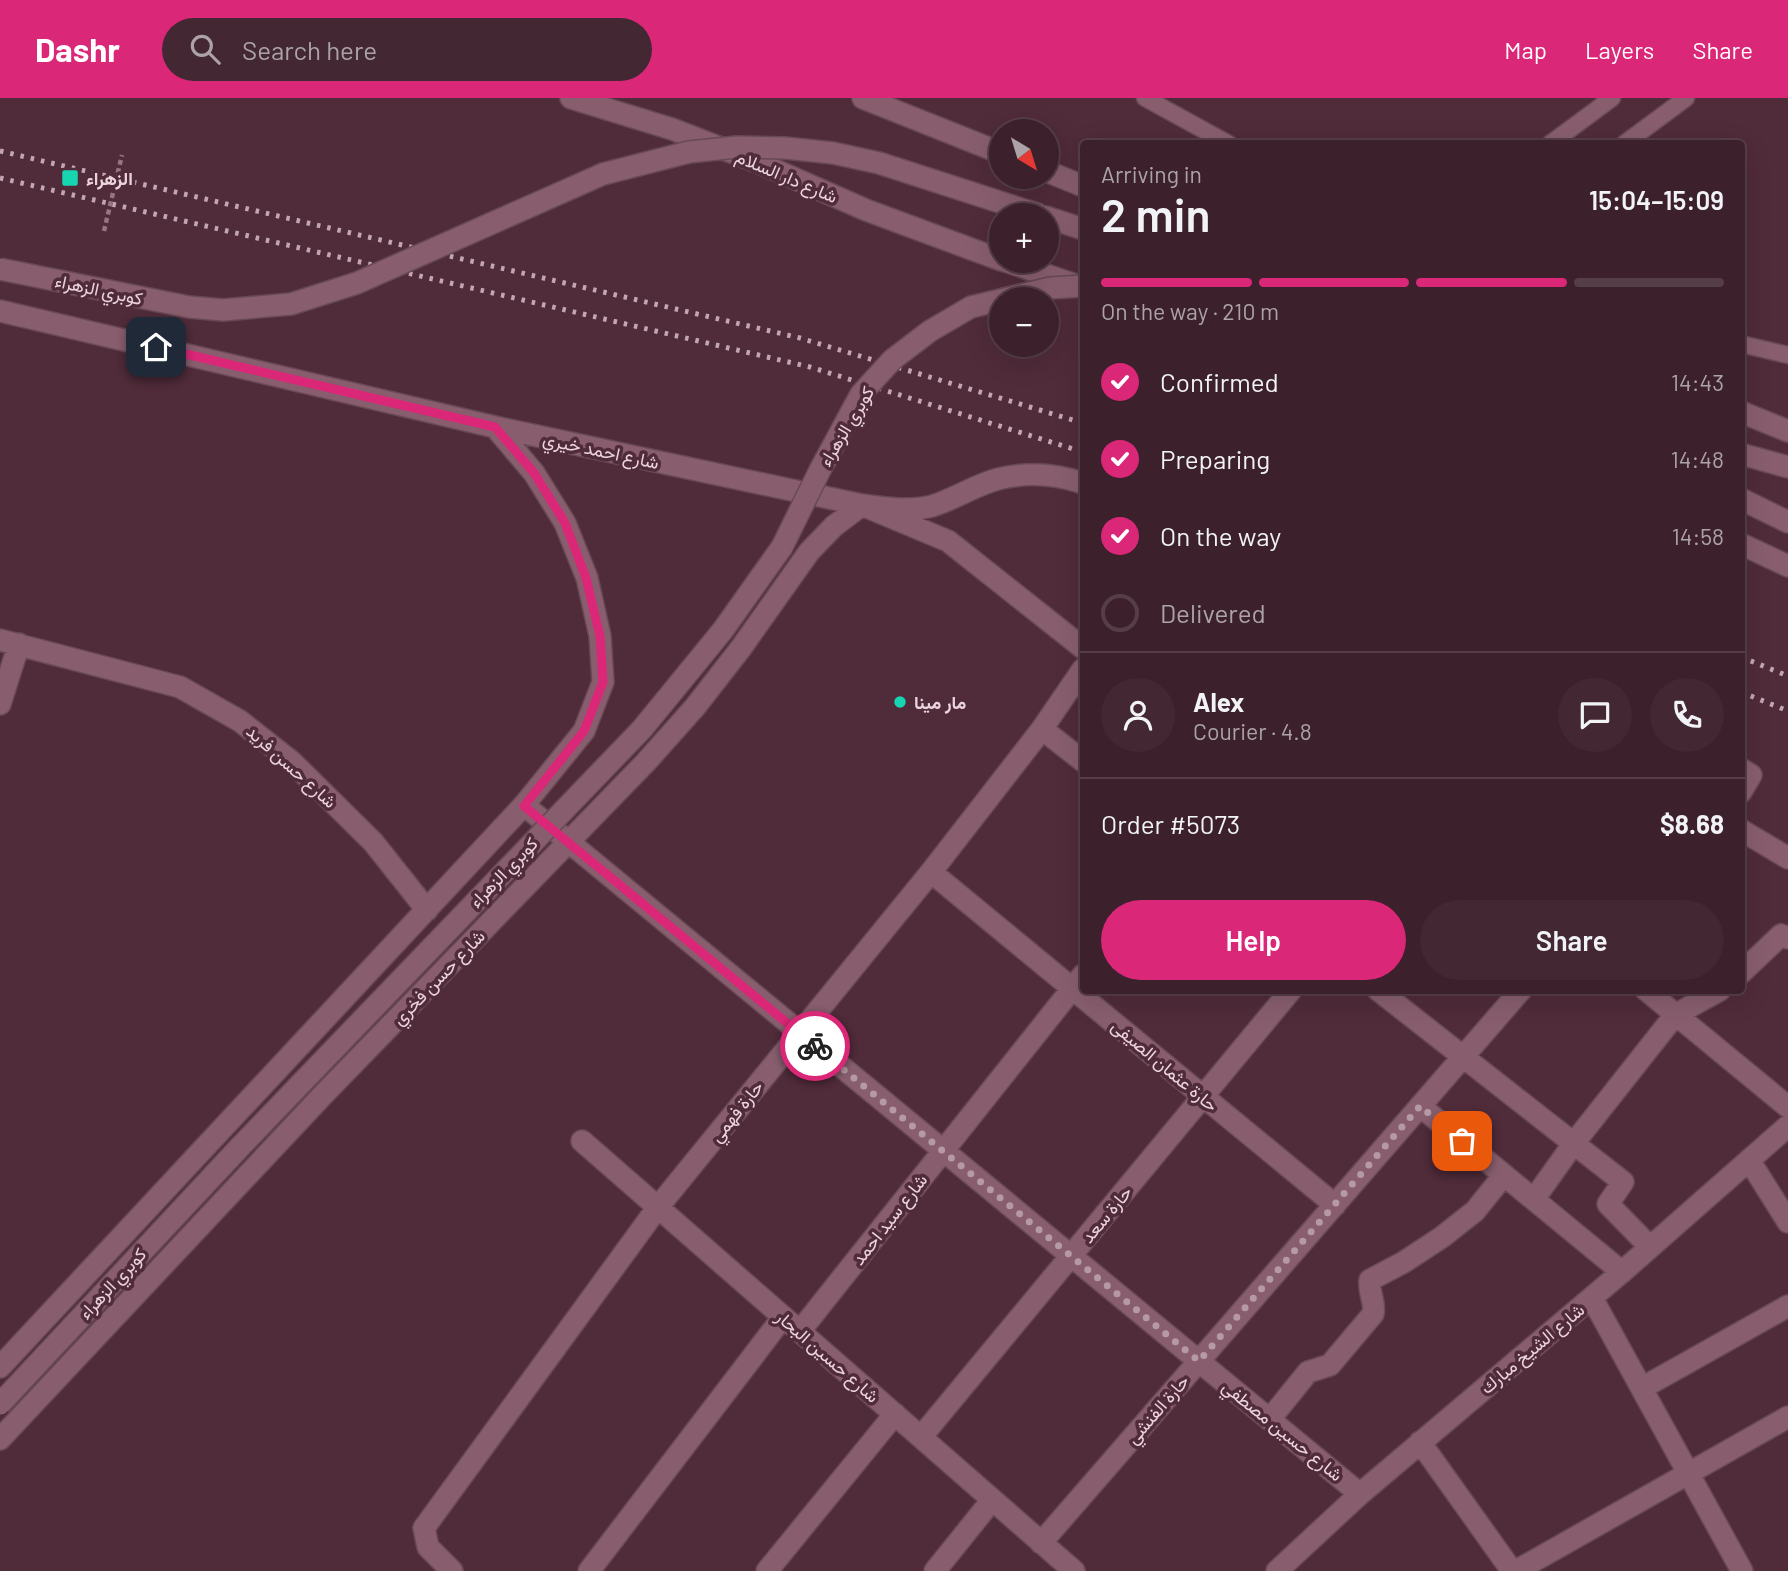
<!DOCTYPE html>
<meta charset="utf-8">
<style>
:root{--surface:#3c202c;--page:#432834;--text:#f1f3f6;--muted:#aca3a9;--line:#553e48;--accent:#db2777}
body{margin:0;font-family:Barlow,Vazirmatn,sans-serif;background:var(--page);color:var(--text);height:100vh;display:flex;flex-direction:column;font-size:26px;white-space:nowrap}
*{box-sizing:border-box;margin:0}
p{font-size:23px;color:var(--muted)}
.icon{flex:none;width:38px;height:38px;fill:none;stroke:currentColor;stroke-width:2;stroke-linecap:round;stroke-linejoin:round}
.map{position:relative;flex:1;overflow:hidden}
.sheet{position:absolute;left:1080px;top:42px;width:665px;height:854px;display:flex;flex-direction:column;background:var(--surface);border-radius:7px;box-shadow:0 7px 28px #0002,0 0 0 2px var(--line)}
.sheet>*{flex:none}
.needle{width:46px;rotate:142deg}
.tools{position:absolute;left:989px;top:21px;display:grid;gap:14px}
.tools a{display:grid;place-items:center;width:70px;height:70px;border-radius:50%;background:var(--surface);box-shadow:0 7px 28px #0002,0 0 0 2px var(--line);font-size:35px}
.pin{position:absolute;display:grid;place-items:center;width:60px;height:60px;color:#fff;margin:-30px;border-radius:14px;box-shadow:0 4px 10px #0006}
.courier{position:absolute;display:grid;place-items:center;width:70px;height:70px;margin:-35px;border:5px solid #db2777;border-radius:50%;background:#fff;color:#222;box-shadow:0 2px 9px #0007}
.overview em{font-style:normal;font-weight:600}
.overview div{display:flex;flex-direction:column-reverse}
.overview{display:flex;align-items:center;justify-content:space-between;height:119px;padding:0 21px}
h1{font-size:46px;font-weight:600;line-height:52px}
.bar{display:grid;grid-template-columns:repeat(4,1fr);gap:10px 7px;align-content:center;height:84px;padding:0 21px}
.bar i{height:9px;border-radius:5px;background:var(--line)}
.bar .selected{background:var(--accent)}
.bar p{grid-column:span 4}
.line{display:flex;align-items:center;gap:18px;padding:0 21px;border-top:2px solid var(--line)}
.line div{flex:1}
.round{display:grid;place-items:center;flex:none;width:74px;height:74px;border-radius:37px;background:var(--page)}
ol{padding:0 21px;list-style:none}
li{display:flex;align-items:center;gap:21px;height:77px}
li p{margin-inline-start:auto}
li .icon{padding:7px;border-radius:50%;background:var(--accent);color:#fff;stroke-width:4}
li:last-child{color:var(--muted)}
li i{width:38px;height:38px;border:4px solid var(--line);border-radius:50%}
.button{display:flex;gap:14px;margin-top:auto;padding:14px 21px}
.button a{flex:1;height:80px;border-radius:42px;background:var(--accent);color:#fff;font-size:28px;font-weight:600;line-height:80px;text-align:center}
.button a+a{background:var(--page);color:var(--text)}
header{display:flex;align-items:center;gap:42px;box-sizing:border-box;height:98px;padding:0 35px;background:var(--accent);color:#fff}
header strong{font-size:33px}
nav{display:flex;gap:38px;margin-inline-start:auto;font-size:24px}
.search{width:490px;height:63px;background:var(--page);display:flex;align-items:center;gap:18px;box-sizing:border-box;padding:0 24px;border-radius:38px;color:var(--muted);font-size:26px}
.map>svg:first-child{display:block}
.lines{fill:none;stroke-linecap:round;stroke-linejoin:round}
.service-casing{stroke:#684855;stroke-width:19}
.minor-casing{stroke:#684855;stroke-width:24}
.secondary-casing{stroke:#684855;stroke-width:24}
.service{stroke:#885e6e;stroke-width:16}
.minor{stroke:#885e6e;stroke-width:21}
.secondary{stroke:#885e6e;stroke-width:21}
.rail{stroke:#c2a6b0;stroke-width:5;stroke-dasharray:3.5 7;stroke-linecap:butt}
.secondary-bridge-casing{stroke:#684855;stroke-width:24;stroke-linecap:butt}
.path-bridge{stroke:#947581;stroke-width:4.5;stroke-dasharray:5 3.5;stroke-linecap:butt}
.secondary-bridge{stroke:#885e6e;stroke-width:21}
.done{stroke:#b599a3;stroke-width:7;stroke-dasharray:0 12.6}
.route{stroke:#db2777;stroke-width:9}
.poi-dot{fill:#18d5b2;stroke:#502b3a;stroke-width:2.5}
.labels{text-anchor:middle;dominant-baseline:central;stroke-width:7;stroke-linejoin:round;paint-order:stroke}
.street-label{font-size:18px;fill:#ecd4dc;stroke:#502b3a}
.poi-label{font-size:18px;font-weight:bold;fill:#ecd4dc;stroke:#502b3a;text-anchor:start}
</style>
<header>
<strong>Dashr</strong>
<div class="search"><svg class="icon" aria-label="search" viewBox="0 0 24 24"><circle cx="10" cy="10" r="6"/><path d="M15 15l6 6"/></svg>Search here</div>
<nav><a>Map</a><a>Layers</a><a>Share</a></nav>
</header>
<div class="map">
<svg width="1788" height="1473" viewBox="0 0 1788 1473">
<rect width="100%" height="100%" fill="#502b3a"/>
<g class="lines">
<g class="service-casing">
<path id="service" d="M1145,0L1229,46
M1550,46L1612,0
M1624,46L1686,0
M1741,246L1788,257"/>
</g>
<g class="minor-casing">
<path id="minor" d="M0,213L495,329L862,407L948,443L1083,550
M0,542L180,589L240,623L292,664L373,744L427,812
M0,606L19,546
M1042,631L1083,663
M1741,671L1751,677L1741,694
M524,707L1360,1396
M1741,732L1788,760
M931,774L1335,1107
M1741,875L1781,837L1788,840
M1378,892L1623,1084L1608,1106L1650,1149
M1646,892L1788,1009
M1420,1008L1622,1174
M582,1043L1074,1473
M1749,1062L1788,1124
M1534,1101L1574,1045L1675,917L1720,892
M1592,1200L1742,1473
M800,1233L1083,877
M0,1269L524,707L584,633L603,584L600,538L587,480L565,425L534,375L495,329
M1642,1290L1788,1208
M1270,1321L1308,1274L1330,1267L1373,1216C1376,1205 1368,1194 1370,1182L1404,1164L1442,1139L1475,1113L1504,1077
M921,1339L1291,892
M0,1341L321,999L646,664L695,609L741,550L809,454L834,428L862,407C885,410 909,414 932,408C955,401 975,387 998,381C1026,374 1056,376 1083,385
M1420,1344L1512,1473
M1041,1445L1521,892
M452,1473L428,1449L424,1430L658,1109L931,774L1042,631L1083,571
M589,1473L783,1219
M767,1473L895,1316
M935,1473L992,1402
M1277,1473L1360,1396L1622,1174L1788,1028
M1516,1473L1788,1319"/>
</g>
<g class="secondary-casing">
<path id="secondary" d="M571,0L672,31L757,64L866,112L1001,162
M863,0L1001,55
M1046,73L1083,88
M1046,119L1083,131
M1005,163L1079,188
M1741,314L1788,333
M1741,356L1788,369
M1741,401L1788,424
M1741,446L1788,468"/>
</g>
<use href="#service" class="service"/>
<use href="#minor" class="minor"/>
<use href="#secondary" class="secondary"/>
<path class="rail" d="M0,53L800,240L1083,325
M0,80L810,269L1083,354
M1741,559L1788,578
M1741,594L1788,613"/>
<g class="secondary-bridge-casing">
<path id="secondary-bridge" d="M0,171L189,209L223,212L291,206L357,185L603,76L689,54L737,49L785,50L833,55L879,65L1040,117
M0,1306L238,1051L642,631L723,532L782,449L820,372L861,296L892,262L930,233L971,209L1050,190L1083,188"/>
</g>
<path class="path-bridge" d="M104,133L122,57"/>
<use href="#secondary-bridge" class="secondary-bridge"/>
</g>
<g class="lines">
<path class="done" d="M815,948L1199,1263L1420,1008L1462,1043"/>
<path class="route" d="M156,249L495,329L534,375L565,425L586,480L600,538L603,584L584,633L524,708L815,948"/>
</g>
<g class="poi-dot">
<rect x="61" y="71" width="18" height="18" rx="3.5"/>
<circle cx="900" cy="604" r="7"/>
</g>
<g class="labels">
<g class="street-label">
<text transform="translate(787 78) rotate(23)">شارع دار السلام</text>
<text transform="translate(99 191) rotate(12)">كوبري الزهراء</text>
<text transform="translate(846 328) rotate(-59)">كوبري الزهراء</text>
<text transform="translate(601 352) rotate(12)">شارع احمد خيري</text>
<text transform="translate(292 668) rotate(42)">شارع حسن فريد</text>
<text transform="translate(503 774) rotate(-46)">كوبري الزهراء</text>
<text transform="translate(438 879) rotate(-46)">شارع حسن فخري</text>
<text transform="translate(1165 967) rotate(40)">حارة عثمان الصيفى</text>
<text transform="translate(736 1013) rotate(-51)">حارة فهمي</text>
<text transform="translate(1106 1116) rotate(-50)">حارة سعد</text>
<text transform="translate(889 1121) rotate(-52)">شارع سيد احمد</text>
<text transform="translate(112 1185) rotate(-47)">كوبري الزهراء</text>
<text transform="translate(1532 1250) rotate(-40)">شارع الشيخ مبارك</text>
<text transform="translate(828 1258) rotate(41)">شارع حسين البحار</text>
<text transform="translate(1157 1311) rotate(-49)">حارة الفنشي</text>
<text transform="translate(1283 1332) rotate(39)">شارع حسين مصطفي</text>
</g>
<g class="poi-label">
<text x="86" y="80">الزهراء</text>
<text x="914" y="604">مار مينا</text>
</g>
</g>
</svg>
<div class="tools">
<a><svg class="needle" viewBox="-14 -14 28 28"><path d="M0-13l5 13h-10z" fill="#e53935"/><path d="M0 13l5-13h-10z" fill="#aca3a9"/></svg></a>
<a>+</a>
<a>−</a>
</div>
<div class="pin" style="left:1462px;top:1043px;background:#ea580c"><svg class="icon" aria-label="bag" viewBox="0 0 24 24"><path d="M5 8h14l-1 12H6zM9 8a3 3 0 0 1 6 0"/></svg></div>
<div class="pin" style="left:156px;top:249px;background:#1f2937"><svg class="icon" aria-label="home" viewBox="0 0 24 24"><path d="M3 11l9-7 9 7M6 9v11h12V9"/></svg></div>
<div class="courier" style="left:815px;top:948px"><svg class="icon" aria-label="bike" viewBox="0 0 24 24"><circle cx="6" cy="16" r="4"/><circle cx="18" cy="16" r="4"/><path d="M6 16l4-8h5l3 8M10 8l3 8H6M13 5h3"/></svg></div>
<section class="sheet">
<div class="overview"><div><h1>2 min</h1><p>Arriving in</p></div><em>15:04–15:09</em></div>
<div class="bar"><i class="selected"></i><i class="selected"></i><i class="selected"></i><i></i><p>On the way · 210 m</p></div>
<ol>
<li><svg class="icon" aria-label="check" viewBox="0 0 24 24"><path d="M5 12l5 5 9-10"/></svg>Confirmed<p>14:43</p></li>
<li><svg class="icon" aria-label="check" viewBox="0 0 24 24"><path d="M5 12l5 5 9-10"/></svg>Preparing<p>14:48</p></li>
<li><svg class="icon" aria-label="check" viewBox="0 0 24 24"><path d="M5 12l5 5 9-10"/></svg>On the way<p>14:58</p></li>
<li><i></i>Delivered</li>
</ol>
<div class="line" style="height:126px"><a class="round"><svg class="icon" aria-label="person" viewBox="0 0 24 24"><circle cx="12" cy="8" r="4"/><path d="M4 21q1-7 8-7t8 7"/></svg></a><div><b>Alex</b><p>Courier · 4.8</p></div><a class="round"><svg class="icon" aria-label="chat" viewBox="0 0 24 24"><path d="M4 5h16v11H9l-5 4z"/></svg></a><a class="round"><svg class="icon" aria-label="phone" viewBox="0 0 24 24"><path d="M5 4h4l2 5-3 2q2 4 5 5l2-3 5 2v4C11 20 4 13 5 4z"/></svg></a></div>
<div class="line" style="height:91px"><div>Order #5073</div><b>$8.68</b></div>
<div class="button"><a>Help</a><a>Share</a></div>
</section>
</div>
